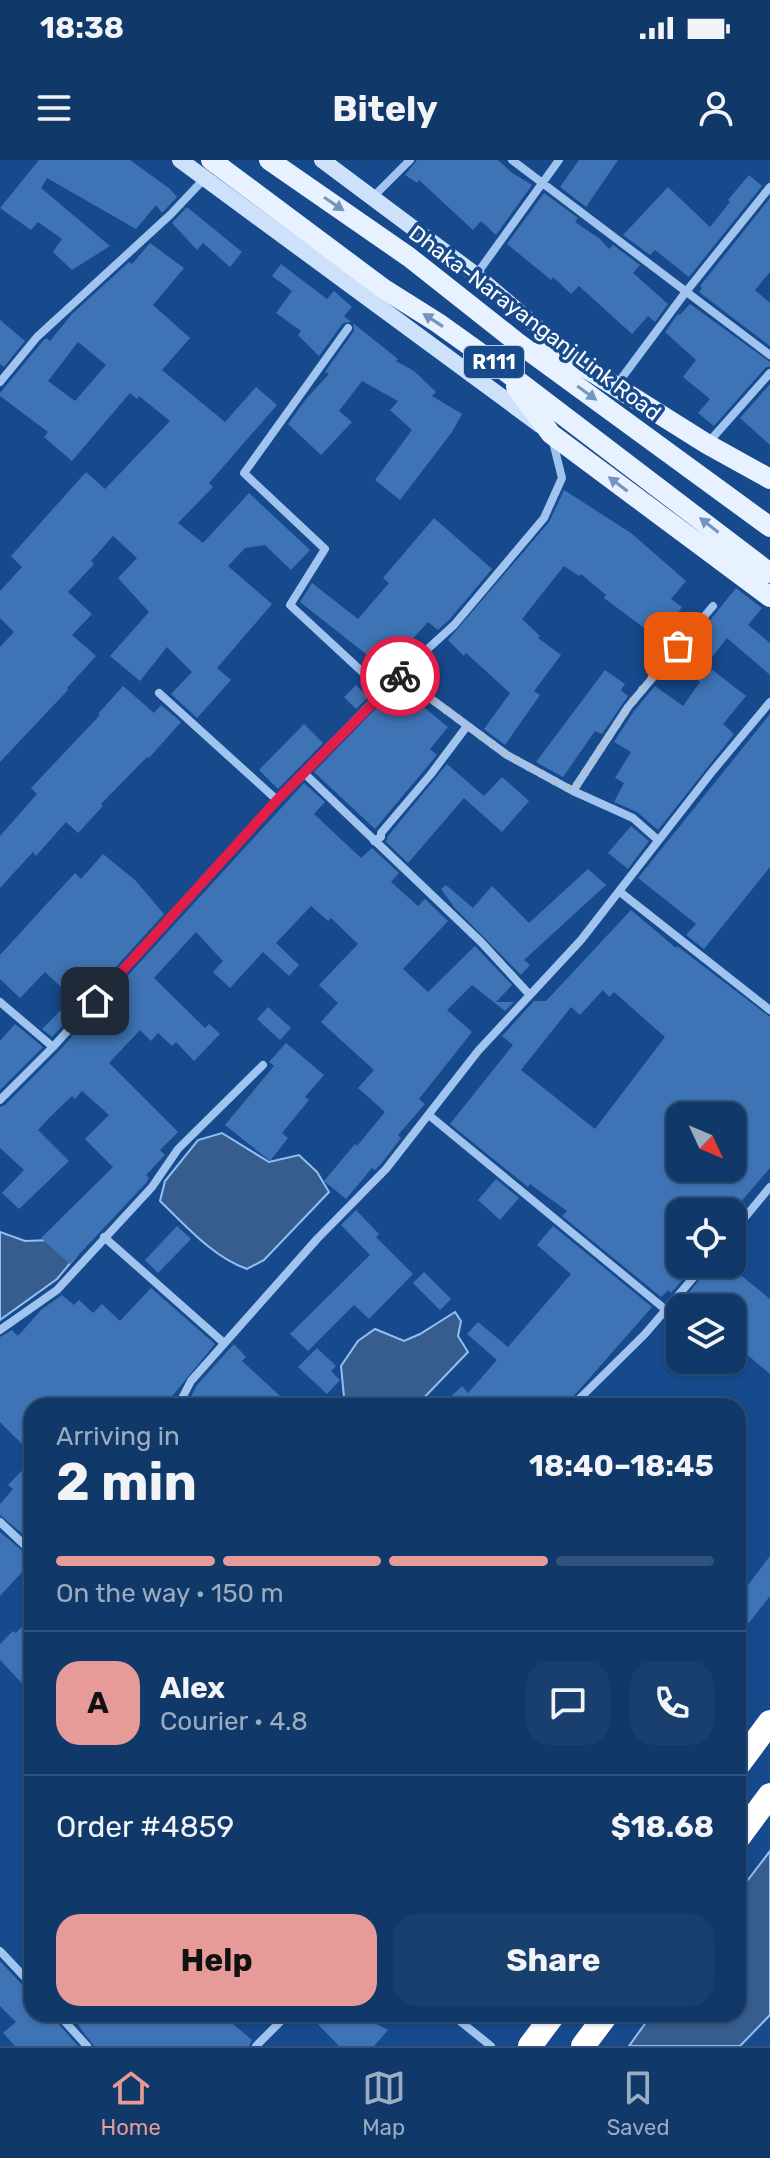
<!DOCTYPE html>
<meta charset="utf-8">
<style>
:root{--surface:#103869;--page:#193f6f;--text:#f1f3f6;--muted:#9cacc0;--line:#30527d;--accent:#e69b98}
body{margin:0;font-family:Rubik,sans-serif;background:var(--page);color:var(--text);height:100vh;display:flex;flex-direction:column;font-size:30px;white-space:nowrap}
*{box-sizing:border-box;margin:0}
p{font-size:26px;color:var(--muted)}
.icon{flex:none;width:44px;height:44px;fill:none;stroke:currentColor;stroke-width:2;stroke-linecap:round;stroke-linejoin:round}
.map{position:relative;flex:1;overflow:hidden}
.sheet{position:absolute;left:24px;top:1238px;width:722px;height:624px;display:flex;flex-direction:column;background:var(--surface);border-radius:24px;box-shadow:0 2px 6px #0004,0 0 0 2px var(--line)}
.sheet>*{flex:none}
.needle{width:52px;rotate:134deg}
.controls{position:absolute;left:666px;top:942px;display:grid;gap:16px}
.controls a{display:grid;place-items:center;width:80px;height:80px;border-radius:16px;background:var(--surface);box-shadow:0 2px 6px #0004,0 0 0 2px var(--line);font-size:40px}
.pin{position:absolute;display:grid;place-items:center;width:68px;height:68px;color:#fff;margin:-34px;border-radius:16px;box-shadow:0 4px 12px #0006}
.courier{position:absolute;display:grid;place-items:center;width:80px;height:80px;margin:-40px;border:6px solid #e11d48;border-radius:50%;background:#fff;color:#222;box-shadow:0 2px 10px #0007}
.head em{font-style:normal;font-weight:700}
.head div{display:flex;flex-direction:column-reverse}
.head{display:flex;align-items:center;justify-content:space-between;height:136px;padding:0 32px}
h1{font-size:52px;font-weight:700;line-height:60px}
.bar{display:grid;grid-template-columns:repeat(4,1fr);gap:12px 8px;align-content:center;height:96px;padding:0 32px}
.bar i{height:10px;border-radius:6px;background:var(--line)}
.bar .active{background:var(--accent)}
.bar p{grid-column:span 4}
.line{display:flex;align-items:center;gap:20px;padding:0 32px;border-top:2px solid var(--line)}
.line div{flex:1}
.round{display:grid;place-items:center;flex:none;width:84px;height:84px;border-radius:24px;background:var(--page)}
.action{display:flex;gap:16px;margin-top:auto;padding:16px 32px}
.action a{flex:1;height:92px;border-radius:24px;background:var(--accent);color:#111;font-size:32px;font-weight:700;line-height:92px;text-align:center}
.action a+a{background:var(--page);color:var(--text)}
.status{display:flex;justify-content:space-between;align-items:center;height:56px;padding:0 40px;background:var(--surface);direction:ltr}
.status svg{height:22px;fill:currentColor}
header{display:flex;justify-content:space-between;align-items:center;height:104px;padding:0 32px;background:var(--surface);font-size:36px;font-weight:700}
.tab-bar{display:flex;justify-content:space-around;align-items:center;height:112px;border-top:2px solid var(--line);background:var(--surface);font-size:22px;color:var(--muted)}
.tab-bar a{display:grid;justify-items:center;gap:4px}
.tab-bar .active{color:var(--accent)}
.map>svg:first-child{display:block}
.water{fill:#375d8e;stroke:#92bff2;stroke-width:2}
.building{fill:#3e74b5;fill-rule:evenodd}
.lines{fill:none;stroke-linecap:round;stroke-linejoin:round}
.street{stroke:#a0c4ef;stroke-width:8}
.secondary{stroke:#cde1fb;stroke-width:16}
.primary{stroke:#e8f1ff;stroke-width:20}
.highway{stroke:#fff;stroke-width:24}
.oneway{fill:#7495c0}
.done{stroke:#adc0d7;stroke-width:8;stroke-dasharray:0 14.4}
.route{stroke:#e11d48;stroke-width:10}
.labels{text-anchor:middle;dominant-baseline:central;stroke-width:7;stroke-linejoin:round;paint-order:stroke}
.shield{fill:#164a8c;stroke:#b9c9dc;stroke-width:2}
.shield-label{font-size:20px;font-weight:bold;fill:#fff}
.street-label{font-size:22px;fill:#fff;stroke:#164a8c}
</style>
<div class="status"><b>18:38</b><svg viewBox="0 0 49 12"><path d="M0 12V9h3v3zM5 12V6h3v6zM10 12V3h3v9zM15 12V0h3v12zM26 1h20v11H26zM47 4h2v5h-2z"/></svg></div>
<header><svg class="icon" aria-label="menu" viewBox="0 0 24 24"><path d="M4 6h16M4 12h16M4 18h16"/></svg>Bitely<svg class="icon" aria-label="person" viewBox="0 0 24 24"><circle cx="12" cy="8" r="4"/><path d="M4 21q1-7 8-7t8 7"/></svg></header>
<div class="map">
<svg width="770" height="1886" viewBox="0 0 770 1886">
<rect width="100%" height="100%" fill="#164a8c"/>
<path class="water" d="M222,973L269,1002L299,995L317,1012L329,1032L264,1100L247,1109C213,1097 186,1066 160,1041L165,1021L198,980Z
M0,1072L25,1081L50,1080L77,1095L57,1119L0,1160Z
M455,1152L461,1161L458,1176L468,1192L416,1246H350L344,1237L341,1206L358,1181L375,1169L404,1181L420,1174Z
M770,1691V1855L740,1886H629L652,1854H738V1733Z"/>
<path class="building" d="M39,0H130L170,29L177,37L162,53L156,45L136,69L47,18L41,28L110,86L72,110L53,92L62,79L38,62L31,70L0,48Z
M417,0H498L511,12L532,25L496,75L481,61L473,70L419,20L417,23L405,15Z
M579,0H618L586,47L560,27Z
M749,15L762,26L689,117L655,90L650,95L623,75L668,27L710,67L730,42L728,40Z
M544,33L578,58L575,62L600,79L609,89L613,85L640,105L633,113L668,144L655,162L648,156L632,174L579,126L571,134L553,117L551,120L507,84Z
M770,38V112L755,130L770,143V186L699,132L702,128L700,126Z
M187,47L242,92L230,107L203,83L197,90L172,63Z
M150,83L184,108L153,145L190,178L162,210L225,262L256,227L277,245L209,323L213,327L178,363L203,383L249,333L310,390L291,410L265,385L245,388L228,406L272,444L217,508L231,520L197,558L171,534L192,512L167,487L140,521L110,496L149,452L118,418L137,398L113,376L91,401L94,404L68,432L92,454L72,475L96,496L67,528L68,530L0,602V487L14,472L0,458V431L22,407L11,396L86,312L105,329L170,261L139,236L137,239L130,233L72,301L44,277L48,272L0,236V233L42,182L46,178L50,181L72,154L129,102L132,104ZM78,182L106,205L75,241L48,221Z
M281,104L327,139L334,131L352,147L344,156L351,162L343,163L319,196L298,175L301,171L276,153L292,131L272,116Z
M690,144L770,202V206L765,208L714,266L698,253L710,239L683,217L696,200L665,172L678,154L680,155Z
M0,160L25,181L4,207L0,204Z
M353,163L398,199L396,201L414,211L436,232L432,236L462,254L452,272L400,340L375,320L412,270L390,250L398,241L362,221L339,251L352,262L321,295L288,264L306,239L329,214L325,212L354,171Z
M770,224V285L740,258Z
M564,330L631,373L686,421L671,439L682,447L659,479L604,438L606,435L581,414L579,416L564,406L522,459L540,476L538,478L561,495L534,531L540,535L505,585L484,569L510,533L466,493L464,496L448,480L549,362Z
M434,358L492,409L449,460L438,470L428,462L385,509L300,442L312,423L358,459L389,423L383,418Z
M736,428L762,448L748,465L770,483V515L727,478L706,505L746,536L723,564L734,574L658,670L637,652L614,642L624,623L615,618L631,592L614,582L634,551L655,526L683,546L700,522L680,503L704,473L702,470Z
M605,510L625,524L621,530L628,536L602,574L595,571L563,617L536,602Z
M356,525L368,537L356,549L344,537Z
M123,526L154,553L161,545L181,562L149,598L147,597L101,644L103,646L78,673L66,662L36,696L33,692L0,728V676L37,634L31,628L100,555L98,554Z
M398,526L448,567L430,589L437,595L375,669L314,612Z
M770,554V707L704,789L686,775L696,764L638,718Z
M304,564L323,583L278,629L259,610Z
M447,604L484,636L502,617L529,641L502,672L464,638L408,703L386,682L388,676Z
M304,623L325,642L314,654L361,698L372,688L399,713L391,722L418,746L425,739L448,761L403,809L428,832L475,786L512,825L496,842H514L505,851L472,825L447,850L472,872L419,939L425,944L398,975L401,978L381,1004L375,1010L372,1008L346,1039L324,1021L355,984L357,986L385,952L358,928L374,910L321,862L338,843L319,825L358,784L331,758L328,761L311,746L276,783L299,805L289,816L263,792L230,828L213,812L223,801L196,772L154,818L205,868L209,864L220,874L194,901L176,882L172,886L158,873L151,881L140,870L109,903L178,972L160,990L165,995L146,1015L149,1018L146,1023L70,1104L41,1078L113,1007L85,979L109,955L82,931L75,939L72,936L50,957L38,970L69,1001L19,1049L2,1033L24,1010L0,988V947L5,945L58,892Z
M631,666L649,681L628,709L608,693Z
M103,694L135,720L164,754L52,877L42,869L73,838L45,812L20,838L0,819V795L75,713L81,719Z
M588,709L606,725L524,800L530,805L521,815L454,747L441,729L446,725L473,748L492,726L529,763Z
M631,750L676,788L677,786L770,857V1008L732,1052H680V1104H696L671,1133L668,1130L661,1137L562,1056L567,1051L530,1024L528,1027L450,964L513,885L502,876L534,841H546ZM603,830L609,837L614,832L665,877L595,969L521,910L571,847L580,855ZM680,956H732V1008H680Z
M268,847L291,868L280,880L257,859Z
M15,864L43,887L0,930V881Z
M286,883L324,915L305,937L309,940L282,973L288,978L270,1001L225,965L274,906L269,902Z
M496,1019L519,1038L500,1060L478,1040Z
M356,1050L379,1074L376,1077L413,1114L369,1159L354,1145L308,1191L290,1174L370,1095L341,1065Z
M177,1066L191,1079L158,1113L145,1100Z
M553,1066L652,1147L565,1246H441L462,1226L468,1233L497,1200L467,1174L478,1162L508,1187L571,1114L537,1085Z
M712,1104H727L770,1139V1214L732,1182V1148H690L682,1141Z
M424,1112L451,1139L440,1150L413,1123Z
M151,1128L215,1184L164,1246H32V1294L0,1262V1177L12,1170L18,1176L41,1150L62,1135L74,1145L79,1140L93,1153L102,1144L120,1161Z
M234,1184L246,1197L242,1201L291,1246H196L189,1240L197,1225Z
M317,1188L336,1206L331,1211L340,1220L327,1234L298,1207Z
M32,1300V1382L0,1355V1344L13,1329L8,1325Z
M0,1372L32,1399V1419L23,1411L0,1436Z
M770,1396V1436L748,1464L738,1456V1438Z
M32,1456V1534L0,1500V1484L13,1471L16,1473Z
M0,1801L27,1830L32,1832V1854H50L78,1886H15L3,1873L16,1862L0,1846Z
M89,1854H245L233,1864L252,1880L249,1886H94L78,1865Z
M308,1854H385L375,1863L388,1870L374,1886H339Z"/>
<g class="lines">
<path class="street" d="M512,0L770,195
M373,37L410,0
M476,115L559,0
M348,168L244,313L325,389L290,445L384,532
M0,222L37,177L171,54L204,19
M615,227L685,133L770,27
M707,284L770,213
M399,515L507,595L573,631L633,658L658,680
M159,533L277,640
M304,613L481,782L529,834
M573,631L628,547L713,446
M374,681L381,677V673L431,614L467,566
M620,732L770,850
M0,842L53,887
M0,940L53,887L277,640L399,515L454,465L544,358L562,318L553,282
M430,956L666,1150
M732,1073L770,1027
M104,1077L224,1183
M0,1170L57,1130L152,1027L178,989L263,905
M178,1246L191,1221L317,1079L386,1009L478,891L581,780L711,613L770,542
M572,1246L645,1174L705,1104
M0,1362L32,1392
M0,1791L32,1825
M58,1854L87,1886
M451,1854L491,1886
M256,1886L288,1854"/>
<path class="secondary" d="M180,0L540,265
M322,0L476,115L578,202"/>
<path class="primary" d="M211,0L384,129L438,163L501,208L770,413
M269,0L409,97L518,183L770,367
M540,191L586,208L707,284L770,319
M516,227L551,274L770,437"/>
<path class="highway" d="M738,1605L770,1562
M738,1678L770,1635
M530,1886L554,1854
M583,1886L607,1854"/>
</g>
<defs><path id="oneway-solid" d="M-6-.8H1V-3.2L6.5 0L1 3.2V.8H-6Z" transform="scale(2)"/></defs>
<g class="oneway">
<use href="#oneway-solid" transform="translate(334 44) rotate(34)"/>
<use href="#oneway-solid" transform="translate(433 160) rotate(-147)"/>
<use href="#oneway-solid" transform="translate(587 233) rotate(36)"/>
<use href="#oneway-solid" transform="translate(618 324) rotate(-143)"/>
<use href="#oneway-solid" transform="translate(709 365) rotate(-142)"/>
</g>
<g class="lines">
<path class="done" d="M400,516L507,595L573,631L628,547L678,486"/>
<path class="route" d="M95,841L277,640L400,516"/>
</g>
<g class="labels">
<rect class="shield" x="464" y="186" width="60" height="32" rx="6"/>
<g class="shield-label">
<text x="494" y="202">R111</text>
</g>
<g class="street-label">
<text transform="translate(535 163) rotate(37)">Dhaka-Narayanganj Link Road</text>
</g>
</g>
</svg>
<div class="controls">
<a><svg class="needle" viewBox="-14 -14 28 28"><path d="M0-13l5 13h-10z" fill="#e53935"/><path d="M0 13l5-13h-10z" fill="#9cacc0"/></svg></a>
<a><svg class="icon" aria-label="locate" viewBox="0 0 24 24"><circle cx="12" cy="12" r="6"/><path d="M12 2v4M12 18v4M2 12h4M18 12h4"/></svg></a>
<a><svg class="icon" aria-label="layers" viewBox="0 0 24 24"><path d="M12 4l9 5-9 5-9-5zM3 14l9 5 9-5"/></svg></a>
</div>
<div class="pin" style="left:678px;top:486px;background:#ea580c"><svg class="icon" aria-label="bag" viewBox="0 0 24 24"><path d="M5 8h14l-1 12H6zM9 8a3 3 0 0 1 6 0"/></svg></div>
<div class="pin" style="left:95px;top:841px;background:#1f2937"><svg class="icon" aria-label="home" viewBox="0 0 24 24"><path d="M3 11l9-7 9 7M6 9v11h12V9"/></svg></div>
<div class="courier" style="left:400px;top:516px"><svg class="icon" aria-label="bike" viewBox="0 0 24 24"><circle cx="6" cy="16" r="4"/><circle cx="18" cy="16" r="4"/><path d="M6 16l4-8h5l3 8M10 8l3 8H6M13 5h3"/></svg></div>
<section class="sheet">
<div class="head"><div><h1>2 min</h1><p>Arriving in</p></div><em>18:40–18:45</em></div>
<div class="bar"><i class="active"></i><i class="active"></i><i class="active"></i><i></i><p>On the way · 150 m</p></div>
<div class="line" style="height:144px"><b class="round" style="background:var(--accent);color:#111">A</b><div><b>Alex</b><p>Courier · 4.8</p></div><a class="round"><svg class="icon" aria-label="chat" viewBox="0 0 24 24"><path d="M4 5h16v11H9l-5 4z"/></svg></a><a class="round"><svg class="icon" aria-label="phone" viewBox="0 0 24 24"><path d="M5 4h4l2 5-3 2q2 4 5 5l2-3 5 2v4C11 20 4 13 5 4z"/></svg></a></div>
<div class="line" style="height:104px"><div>Order #4859</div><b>$18.68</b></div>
<div class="action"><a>Help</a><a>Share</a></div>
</section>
</div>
<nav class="tab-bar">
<a class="active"><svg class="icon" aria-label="home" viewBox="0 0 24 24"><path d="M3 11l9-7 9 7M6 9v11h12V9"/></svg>Home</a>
<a><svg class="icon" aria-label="map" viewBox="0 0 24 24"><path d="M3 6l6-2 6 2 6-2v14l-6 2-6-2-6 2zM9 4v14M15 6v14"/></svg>Map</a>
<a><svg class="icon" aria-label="saved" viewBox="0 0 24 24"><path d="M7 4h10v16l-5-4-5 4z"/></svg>Saved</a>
</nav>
